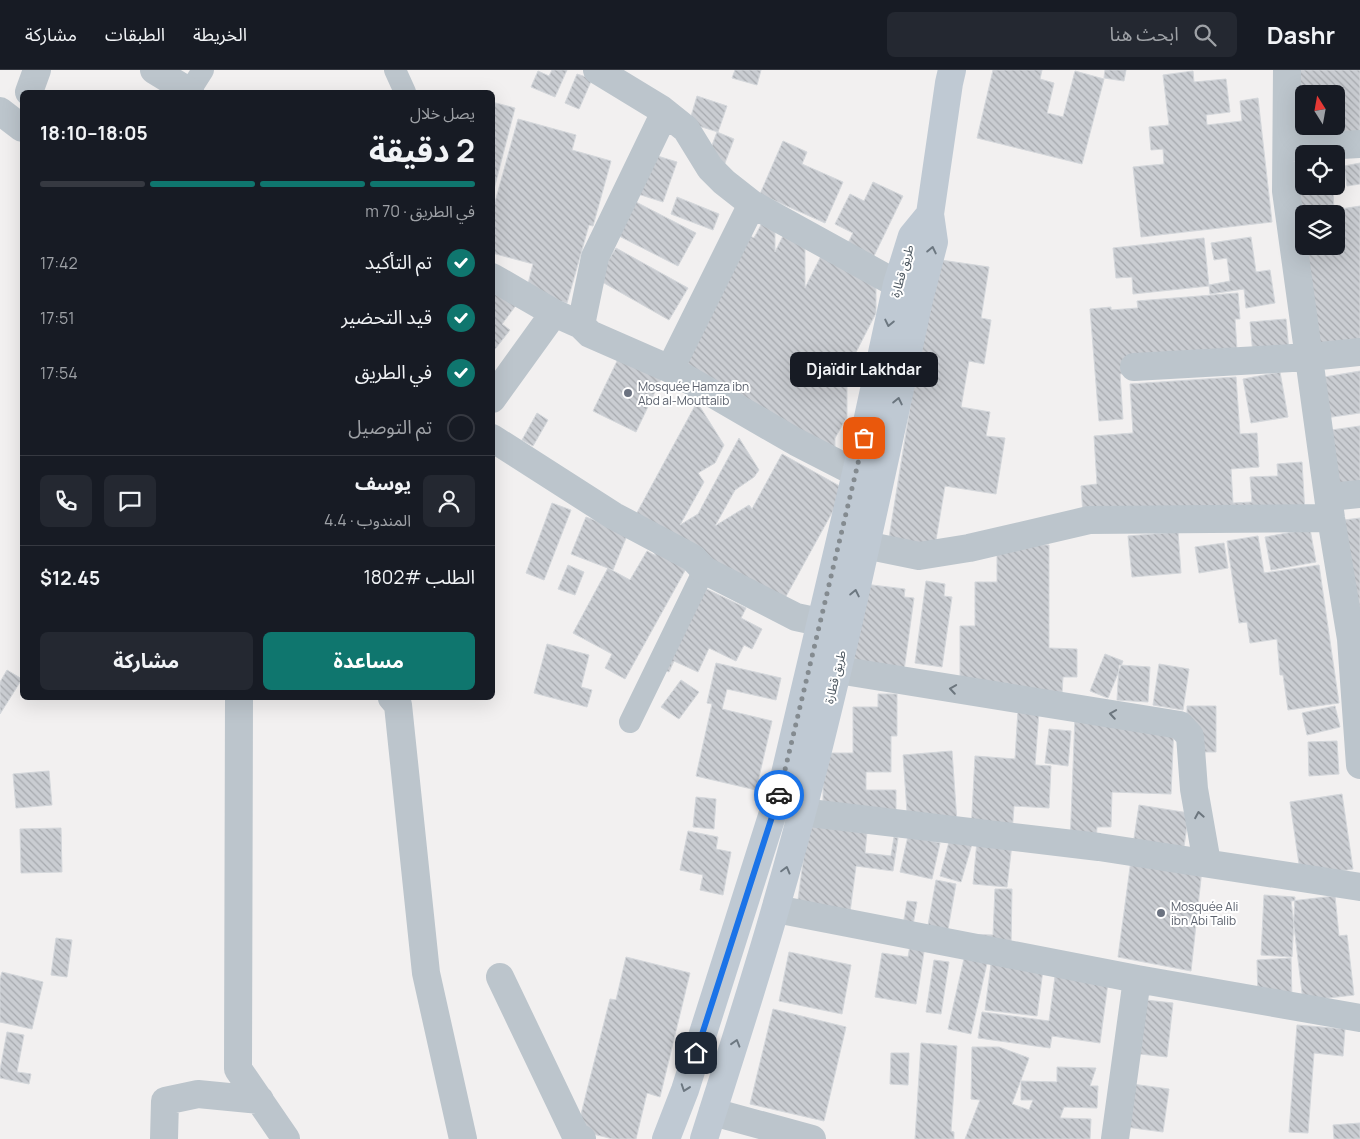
<!DOCTYPE html>
<html lang="ar">
<meta charset="utf-8">
<style>
:root{--surface:#171b24;--page:#242831;--text:#f1f3f6;--muted:#9ea1a6;--line:#363941;--accent:#0f766e}
body{margin:0;font-family:Manrope,"Noto Sans Arabic",sans-serif;background:var(--page);color:var(--text);direction:rtl;height:100vh;display:flex;flex-direction:column;font-size:19px;white-space:nowrap}
*{box-sizing:border-box;margin:0}
p{font-size:16px;color:var(--muted)}
.icon{flex:none;width:28px;height:28px;fill:none;stroke:currentColor;stroke-width:2;stroke-linecap:round;stroke-linejoin:round}
.map{position:relative;flex:1;overflow:hidden;direction:ltr}
.sheet{position:absolute;left:20px;top:20px;width:475px;height:610px;display:flex;flex-direction:column;background:var(--surface);border-radius:8px;box-shadow:0 5px 20px #0002;direction:rtl}
.sheet>*{flex:none}
.needle{width:32px;rotate:349deg}
.tools{position:absolute;left:1295px;top:15px;display:grid;gap:10px}
.tools a{display:grid;place-items:center;width:50px;height:50px;border-radius:8px;background:var(--surface);box-shadow:0 5px 20px #0002;font-size:25px}
.pin{position:absolute;display:grid;place-items:center;width:42px;height:42px;color:#fff;margin:-21px;border-radius:10px;box-shadow:0 2px 8px #0006}
.courier{position:absolute;display:grid;place-items:center;width:50px;height:50px;margin:-25px;border:4px solid #1a73e8;border-radius:50%;background:#fff;color:#222;box-shadow:0 1px 6px #0007}
.bubble{position:absolute;height:35px;border-radius:8px;background:var(--surface);box-shadow:0 5px 20px #0002;font-size:16px;font-weight:700;line-height:35px;text-align:center;direction:rtl}
.headline em{font-style:normal;font-weight:700}
.headline div{display:flex;flex-direction:column-reverse}
.headline{display:flex;align-items:center;justify-content:space-between;height:85px;padding:0 20px}
h1{font-size:32px;font-weight:700;line-height:38px}
.bar{display:grid;grid-template-columns:repeat(4,1fr);gap:8px 5px;align-content:center;height:60px;padding:0 20px}
.bar i{height:6px;border-radius:4px;background:var(--line)}
.bar .selected{background:var(--accent)}
.bar p{grid-column:span 4}
.line{display:flex;align-items:center;gap:12px;padding:0 20px;border-top:1px solid var(--line)}
.line div{flex:1}
.round{display:grid;place-items:center;flex:none;width:52px;height:52px;border-radius:8px;background:var(--page)}
ol{padding:0 20px;list-style:none}
li{display:flex;align-items:center;gap:15px;height:55px}
li p{margin-inline-start:auto}
li .icon{padding:5px;border-radius:50%;background:var(--accent);color:#fff;stroke-width:4}
li:last-child{color:var(--muted)}
li i{width:28px;height:28px;border:2px solid var(--line);border-radius:50%}
.button{display:flex;gap:10px;margin-top:auto;padding:10px 20px}
.button a{flex:1;height:58px;border-radius:8px;background:var(--accent);color:#fff;font-size:20px;font-weight:700;line-height:58px;text-align:center}
.button a+a{background:var(--page);color:var(--text)}
header{display:flex;align-items:center;gap:30px;box-sizing:border-box;height:70px;padding:0 25px;background:var(--surface);border-bottom:1px solid var(--line)}
header strong{font-size:24px}
nav{display:flex;gap:28px;margin-inline-start:auto;font-size:18px}
.search{width:350px;height:45px;background:var(--page);display:flex;align-items:center;gap:12px;box-sizing:border-box;padding:0 18px;border-radius:8px;color:var(--muted);font-size:19px}
.map>svg:first-child{display:block}
.building{fill:url(#building-back-hatch);stroke:#d4d7db;fill-rule:evenodd}
.lines{fill:none;stroke-linecap:round;stroke-linejoin:round}
.pedestrian{stroke:#bcc5cc;stroke-width:22}
.minor{stroke:#bcc5cc;stroke-width:28}
.secondary{stroke:#bfc9d3;stroke-width:28}
.oneway{stroke:#6c7780}
.oneway2{stroke:#6c767e}
.done{stroke:#848b90;stroke-width:5;stroke-dasharray:0 9}
.route{stroke:#1a73e8;stroke-width:6}
.worship-dot{fill:#6b7280;stroke:#fff;stroke-width:2}
.labels{text-anchor:middle;dominant-baseline:central;stroke-width:4;stroke-linejoin:round;paint-order:stroke}
.street-label{font-size:12px;fill:#49545d;stroke:#fff}
.worship-label{font-size:12px;fill:#5b616d;stroke:#fff;text-anchor:start}
</style>
<header>
<strong>Dashr</strong>
<div class="search"><svg class="icon" aria-label="search" viewBox="0 0 24 24"><circle cx="10" cy="10" r="6"/><path d="M15 15l6 6"/></svg>ابحث هنا</div>
<nav><a>الخريطة</a><a>الطبقات</a><a>مشاركة</a></nav>
</header>
<div class="map">
<svg width="1360" height="1069" viewBox="0 0 1360 1069">
<defs>
<pattern id="building-back-hatch" width="6" height="6" patternUnits="userSpaceOnUse" patternTransform="scale(1.25)"><rect width="6" height="6" fill="#cacdd2"/><path d="M-1 5l2 2M0 0l6 6M5-1l2 2" fill="none" stroke="#a6a9ae"/></pattern>
</defs>
<rect width="100%" height="100%" fill="#f2f0f0"/>
<path class="building" d="M552,0H567L555,27L531,17L538,1L549,6Z
M735,0H761L757,15L732,8Z
M993,0H1042L1040,9L1054,13L1047,43L1063,47L1075,1L1104,9L1082,94L977,68Z
M1105,0H1126L1124,11L1104,8Z
M1299,0H1360V72L1304,84V116H1333L1334,144H1304V162H1301L1298,83H1302ZM1304,24H1336V56H1304Z
M1193,1L1194,12L1226,9L1230,42L1206,45L1207,55L1242,51L1240,31L1258,28L1272,152L1141,167L1133,97L1164,94L1163,79L1151,80L1149,57L1169,55L1163,5Z
M577,4L592,9L579,39L565,33Z
M697,26L727,36L718,62L689,53Z
M492,32L515,38L492,127Z
M518,49L576,65L572,80L611,91L593,156L589,155L567,233L526,222L533,194L492,183V131L495,132Z
M717,62L734,69L722,101L705,94Z
M783,71L807,82L802,94L843,112L825,153L760,124Z
M651,84L677,92L663,132L638,124Z
M1360,93V114L1347,116L1344,96Z
M873,112L903,126L873,188L847,175L853,163L835,154L850,124L864,131Z
M677,127L719,144L713,160L671,144Z
M636,132L696,163L678,196L619,166Z
M1360,136V289L1319,295L1304,176H1336V168H1338L1336,144H1334V140Z
M762,153H775V182L785,162L805,172V218L824,180L876,206V243L847,300V347L835,368V385L675,304L735,158L754,168Z
M1251,167L1256,202L1270,200L1275,233L1246,238L1244,219L1210,224L1209,215L1230,211L1227,188L1214,190L1211,173Z
M1204,168L1209,216L1133,224L1132,207L1116,208L1113,178Z
M616,178L688,218L669,250L597,209Z
M934,189L989,197L981,248L991,250L984,294L969,291L961,337L990,342L986,366L1005,368L996,424L945,416L933,488L887,480Z
M492,216L517,234L502,254L510,260L492,283Z
M1238,223L1240,249H1235L1238,295L1120,304L1123,349L1099,351L1090,239L1111,237V240L1138,238L1137,231Z
M1286,249L1290,291L1254,295L1250,252Z
M619,287L663,305L636,362L593,341Z
M1360,301V343L1325,348L1318,308Z
M1280,302L1288,347L1251,353L1243,309Z
M1236,307L1240,364L1257,363L1259,397L1231,399L1233,433L1252,432L1250,407L1278,406L1277,394L1302,392L1305,443L1084,458L1081,416L1097,414L1094,366L1133,363L1130,314Z
M697,332L724,375L715,393L698,403L704,412L680,455L698,444L739,368L759,400L754,407L735,420L715,456L749,435L752,439L782,384L845,419L773,550L687,497L625,609L605,598L612,584L573,563L608,498L630,510L647,481L656,486L633,450Z
M537,343L548,350L533,376L522,370Z
M1360,356V428L1341,431L1331,360Z
M552,433L571,440L544,510L526,503Z
M586,447L628,463L613,500L571,484Z
M1360,448V596L1344,450Z
M1310,459L1316,492L1271,500L1265,467Z
M1178,462L1181,503L1132,507L1128,466Z
M1258,466L1264,503L1319,495L1339,633L1288,640L1283,605H1280L1277,569L1250,573L1247,552L1239,553L1227,471Z
M1224,473L1228,498L1199,503L1195,477Z
M997,475H1049V578L1077,579V607H1063L1062,623H960V556H975V512H997Z
M568,495L584,502L575,525L558,519Z
M926,511L945,514L944,526L952,527L942,597L915,593Z
M692,512L746,538L741,548L762,559L752,579L744,575L736,591L709,578L698,602L674,591L669,602L653,595Z
M864,514L905,519L904,527L914,528L902,615L851,608Z
M547,574L589,585L581,617L592,620L587,637L534,623Z
M1105,584L1123,591L1108,628L1090,621Z
M716,593L781,608L776,630L727,619L722,639L772,651L756,720L696,706L712,634L707,633Z
M1159,594L1189,599L1183,640L1153,635Z
M1119,595L1150,597L1148,632L1117,630Z
M7,600L22,609L0,644V612Z
M681,610L699,622L679,649L661,637Z
M878,624H897V666H891V702H866V720H896V752H823V683H853V637H878Z
M1187,636H1216V682H1187Z
M1335,636L1340,657L1307,665L1302,643Z
M1018,639L1039,641L1035,695L1051,696L1049,738L1014,736L1012,764L971,762L975,686L1015,689Z
M1075,646L1174,654L1171,724L1112,722L1111,757H1097L1096,775L1070,774Z
M1049,659L1071,661L1068,696L1045,693Z
M1337,671L1339,704L1309,706L1308,672Z
M952,681L957,752L908,756L903,685Z
M49,701L52,735L16,738L13,704Z
M1342,724L1353,799L1301,808L1290,732Z
M696,727L716,729L714,759L693,757Z
M1139,735L1189,743L1183,783L1133,775Z
M808,755L867,762L865,783L891,786L894,767L898,768L893,801L856,796L849,850L797,837Z
M61,758L62,802L21,803L20,759Z
M688,761L718,767L716,779L731,782L723,825L700,820L703,805L680,800Z
M908,766L940,773L932,809L900,802Z
M950,768L972,774L961,812L940,806Z
M977,771L1012,774L1007,817L973,814Z
M1131,790L1202,799L1191,901L1118,887Z
M936,810L956,814L947,865L927,861Z
M995,819H1012L1011,875L962,864L993,865Z
M1264,825L1295,827L1292,887L1261,885Z
M1335,826L1339,866L1347,865L1354,925L1303,931L1291,831Z
M907,831L917,832L912,861L924,882L916,934L875,927L882,883L908,887L911,870L901,868Z
M56,868L72,870L67,907L51,905Z
M789,882L851,895L842,944L779,931Z
M965,884L988,889L971,964L948,959Z
M626,887L690,903L660,1027L647,1023L636,1069H613L577,1060L610,929L616,930Z
M1291,888L1292,930L1258,931L1257,890Z
M934,890L949,892L941,944L926,942Z
M991,894L1043,900L1037,946L985,940Z
M2,902L43,912L32,959L0,952V909Z
M1055,906L1108,913L1100,973L1052,966L1050,978L978,968L982,942L1049,951Z
M1137,929L1173,933L1167,987L1131,983Z
M773,939L846,957L824,1051L750,1034Z
M1297,955L1345,959L1343,986L1314,983L1308,1063L1289,1062Z
M7,962L24,965L17,1002L31,1004L29,1014L0,1008V1000Z
M921,973L957,976L951,1061L954,1062V1069H915Z
M972,977H999L1029,988L1012,1034L1029,1040L1033,1030H1021V1011L1057,1012V997L1096,998L1090,1016H1098L1097,1038L1064,1037L1060,1048L1091,1049L1090,1069H965L980,1030L971,1029Z
M891,983H909L908,1015L890,1014Z
M1117,1012L1169,1019L1163,1062L1111,1055Z
M1360,1053V1069H1334L1333,1055Z"/>
<g class="lines">
<path class="pedestrian" d="M395,0L405,22
M189,22L203,0
M630,652L704,500"/>
<path class="minor" d="M154,0L190,22
M597,0L661,39L686,59L710,98L724,112L752,134L897,214L921,215
M1287,0L1286,121L1331,448L1351,569L1360,695
M29,22L37,0
M0,41L22,58
M1287,78L1360,74
M492,207L554,243L581,255L590,264L670,299L796,372L876,413
M581,255L595,187L665,42
M1134,297L1310,287L1360,282
M670,299L752,134
M492,329L554,243
M492,368L614,446L693,488L704,500L796,547L843,557
M1330,427L1360,424
M865,475L919,486L969,478L1089,450L1331,448
M838,600L1180,655L1190,666L1194,719L1207,793
M239,628L238,999L286,1069
M392,628L398,635L426,903L463,1069
M801,742L1099,777L1360,817
M776,839L1137,909L1115,1069
M500,907L576,1066L582,1069
M1137,909L1360,948
M713,1042L812,1069
M164,1069L165,1031L198,1024L260,1030"/>
<path class="secondary" d="M666,1069L685,1020L784,708L856,403L897,214L912,166L930,144
M704,1069C728,993 753,917 775,840C833,640 875,434 919,230L934,172L930,144L949,13L952,0"/>
</g>
<defs><path id="oneway-chevron" d="M-2-3.5L2.5 0L-2 3.5" fill="none" stroke-width="1.6" stroke-linecap="round" stroke-linejoin="round" transform="scale(1.25)"/></defs>
<g class="oneway">
<use href="#oneway-chevron" transform="translate(932 180) rotate(-78)"/>
<use href="#oneway-chevron" transform="translate(889 253) rotate(102)"/>
<use href="#oneway-chevron" transform="translate(898 331) rotate(-78)"/>
<use href="#oneway-chevron" transform="translate(855 523) rotate(-78)"/>
<use href="#oneway-chevron" transform="translate(786 800) rotate(-75)"/>
<use href="#oneway-chevron" transform="translate(736 973) rotate(-73)"/>
<use href="#oneway-chevron" transform="translate(685 1018) rotate(109)"/>
</g>
<g class="oneway2">
<use href="#oneway-chevron" transform="translate(953 619) rotate(-171)"/>
<use href="#oneway-chevron" transform="translate(1113 644) rotate(-171)"/>
<use href="#oneway-chevron" transform="translate(1199 745) rotate(-100)"/>
</g>
<g class="lines">
<path class="done" d="M779,725L864,368"/>
<path class="route" d="M696,983L779,725"/>
</g>
<g class="worship-dot">
<circle cx="628" cy="323" r="5"/>
<circle cx="1161" cy="843" r="5"/>
</g>
<g class="labels">
<g class="street-label">
<text transform="translate(902 201) rotate(-74)">طريق قطارة</text>
<text transform="translate(835 607) rotate(-76)">طريق قطارة</text>
</g>
<g class="worship-label">
<text x="638" y="316">Mosquée Hamza ibn<tspan x="638" dy="14">Abd al-Mouttalib</tspan></text>
<text x="1171" y="836">Mosquée Ali<tspan x="1171" dy="14">ibn Abi Talib</tspan></text>
</g>
</g>
</svg>
<div class="tools">
<a><svg class="needle" viewBox="-14 -14 28 28"><path d="M0-13l5 13h-10z" fill="#e53935"/><path d="M0 13l5-13h-10z" fill="#9ea1a6"/></svg></a>
<a><svg class="icon" aria-label="locate" viewBox="0 0 24 24"><circle cx="12" cy="12" r="6"/><path d="M12 2v4M12 18v4M2 12h4M18 12h4"/></svg></a>
<a><svg class="icon" aria-label="layers" viewBox="0 0 24 24"><path d="M12 4l9 5-9 5-9-5zM3 14l9 5 9-5"/></svg></a>
</div>
<div class="pin" style="left:864px;top:368px;background:#ea580c"><svg class="icon" aria-label="bag" viewBox="0 0 24 24"><path d="M5 8h14l-1 12H6zM9 8a3 3 0 0 1 6 0"/></svg></div>
<div class="pin" style="left:696px;top:983px;background:#1f2937"><svg class="icon" aria-label="home" viewBox="0 0 24 24"><path d="M3 11l9-7 9 7M6 9v11h12V9"/></svg></div>
<div class="courier" style="left:779px;top:725px"><svg class="icon" aria-label="car" viewBox="0 0 24 24"><path d="M5 17H2v-5l4-1 3-4h7l3 4 3 1v5h-3M9 17h6M6 11h13"/><circle cx="7" cy="17" r="2"/><circle cx="17" cy="17" r="2"/></svg></div>
<div class="bubble" style="left:790px;top:282px;width:148px">Djaïdir Lakhdar</div>
<section class="sheet">
<div class="headline"><div><h1>2 دقيقة</h1><p>يصل خلال</p></div><em>18:05–18:10</em></div>
<div class="bar"><i class="selected"></i><i class="selected"></i><i class="selected"></i><i></i><p>في الطريق · 70 m</p></div>
<ol>
<li><svg class="icon" aria-label="check" viewBox="0 0 24 24"><path d="M5 12l5 5 9-10"/></svg>تم التأكيد<p>17:42</p></li>
<li><svg class="icon" aria-label="check" viewBox="0 0 24 24"><path d="M5 12l5 5 9-10"/></svg>قيد التحضير<p>17:51</p></li>
<li><svg class="icon" aria-label="check" viewBox="0 0 24 24"><path d="M5 12l5 5 9-10"/></svg>في الطريق<p>17:54</p></li>
<li><i></i>تم التوصيل</li>
</ol>
<div class="line" style="height:90px"><a class="round"><svg class="icon" aria-label="person" viewBox="0 0 24 24"><circle cx="12" cy="8" r="4"/><path d="M4 21q1-7 8-7t8 7"/></svg></a><div><b>يوسف</b><p>المندوب · 4.4</p></div><a class="round"><svg class="icon" aria-label="chat" viewBox="0 0 24 24"><path d="M4 5h16v11H9l-5 4z"/></svg></a><a class="round"><svg class="icon" aria-label="phone" viewBox="0 0 24 24"><path d="M5 4h4l2 5-3 2q2 4 5 5l2-3 5 2v4C11 20 4 13 5 4z"/></svg></a></div>
<div class="line" style="height:65px"><div>الطلب #1802</div><b>$12.45</b></div>
<div class="button"><a>مساعدة</a><a>مشاركة</a></div>
</section>
</div>
